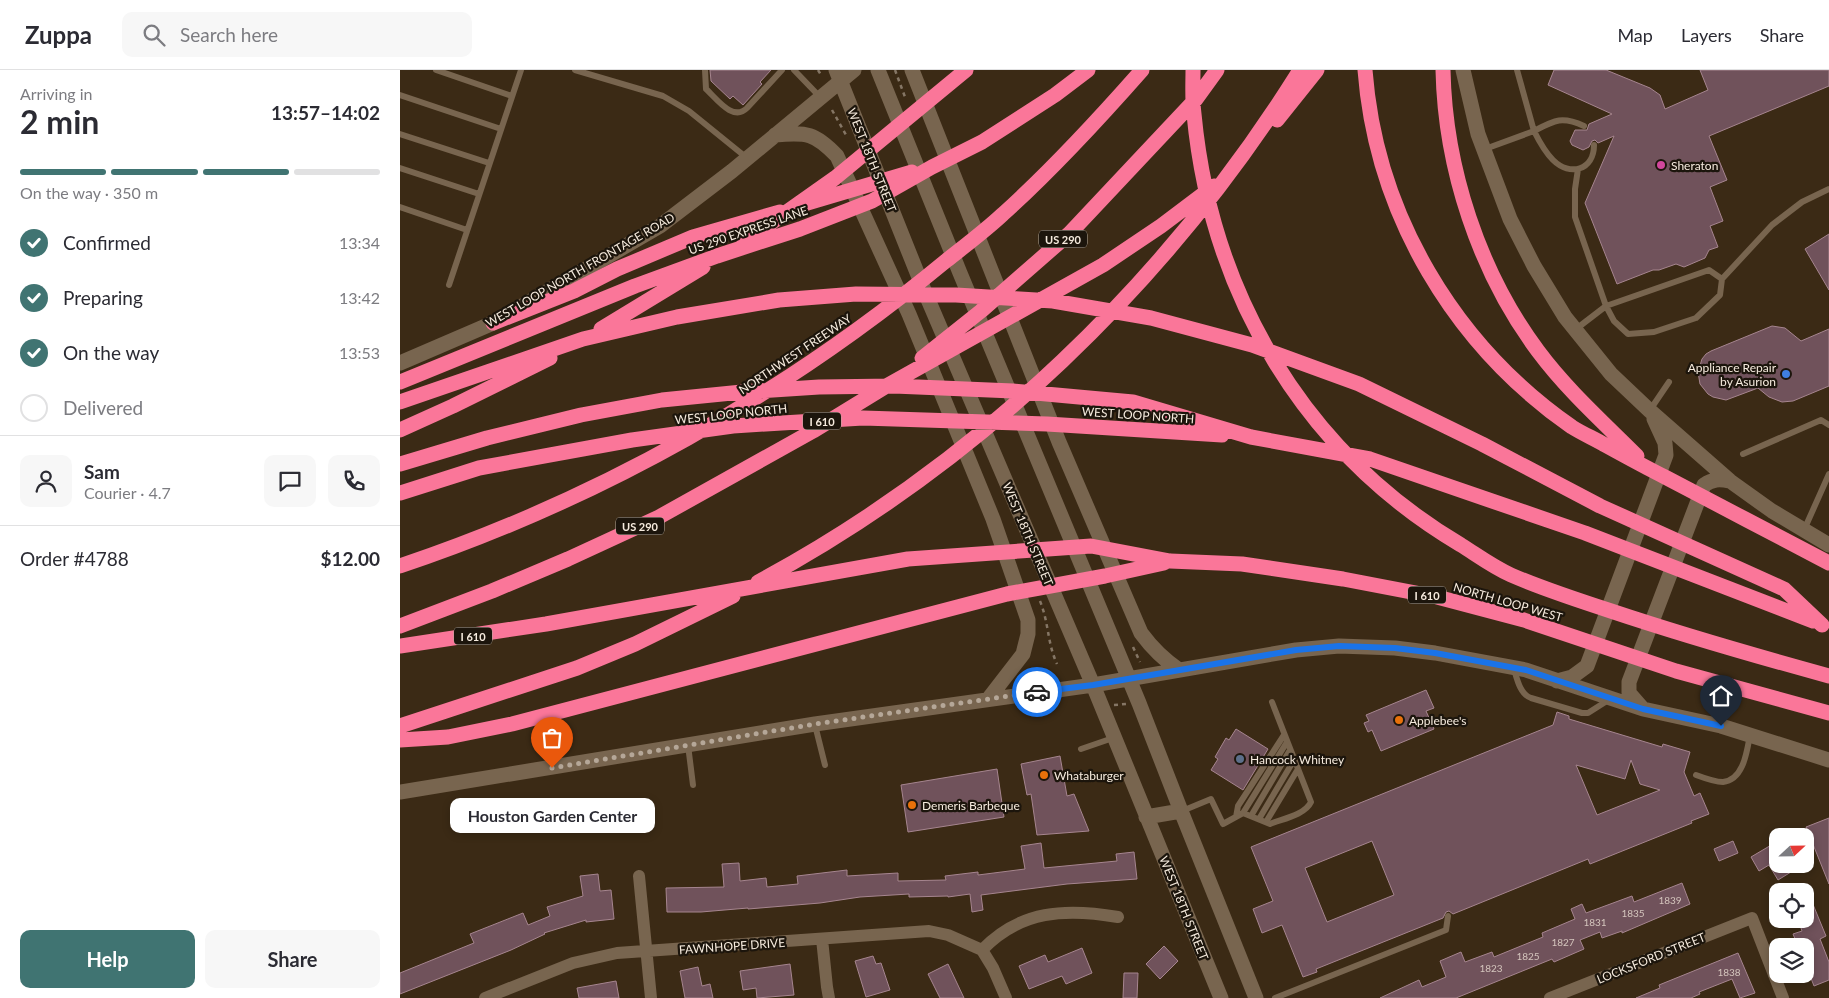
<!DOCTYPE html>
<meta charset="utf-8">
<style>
:root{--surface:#fff;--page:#f7f7f7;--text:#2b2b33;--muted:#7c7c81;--line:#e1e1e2;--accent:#407472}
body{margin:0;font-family:Lato,sans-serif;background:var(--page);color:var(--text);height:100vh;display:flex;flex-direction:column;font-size:19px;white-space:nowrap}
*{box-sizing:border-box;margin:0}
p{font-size:16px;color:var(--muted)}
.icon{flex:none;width:28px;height:28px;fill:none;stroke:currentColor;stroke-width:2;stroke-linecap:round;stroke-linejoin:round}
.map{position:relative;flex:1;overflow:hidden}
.details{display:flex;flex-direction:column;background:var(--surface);width:400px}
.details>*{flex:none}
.needle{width:32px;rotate:68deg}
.buttons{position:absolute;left:1369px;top:758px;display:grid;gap:10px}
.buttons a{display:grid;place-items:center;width:45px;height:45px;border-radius:10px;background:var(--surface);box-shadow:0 2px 8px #0003;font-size:25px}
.pin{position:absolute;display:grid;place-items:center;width:42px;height:42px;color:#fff;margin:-51px -21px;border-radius:50% 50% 50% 0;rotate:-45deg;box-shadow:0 0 5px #0007}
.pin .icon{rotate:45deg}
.courier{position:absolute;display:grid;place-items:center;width:50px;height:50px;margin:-25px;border:4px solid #1a73e8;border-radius:50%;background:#fff;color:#222;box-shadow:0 1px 6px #0007}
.bubble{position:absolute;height:35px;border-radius:10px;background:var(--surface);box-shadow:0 2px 8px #0003;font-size:16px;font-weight:700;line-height:35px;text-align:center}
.summary em{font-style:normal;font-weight:700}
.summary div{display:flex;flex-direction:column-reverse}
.summary{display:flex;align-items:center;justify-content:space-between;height:85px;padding:0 20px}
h1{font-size:32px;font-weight:700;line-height:38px}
.bar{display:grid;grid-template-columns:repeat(4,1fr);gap:8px 5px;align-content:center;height:60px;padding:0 20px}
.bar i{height:6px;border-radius:4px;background:var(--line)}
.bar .active{background:var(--accent)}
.bar p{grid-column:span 4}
.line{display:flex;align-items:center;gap:12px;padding:0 20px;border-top:1px solid var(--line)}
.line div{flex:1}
.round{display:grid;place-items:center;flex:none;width:52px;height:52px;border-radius:10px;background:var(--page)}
ol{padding:0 20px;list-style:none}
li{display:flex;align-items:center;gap:15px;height:55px}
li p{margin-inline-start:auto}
li .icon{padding:5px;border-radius:50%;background:var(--accent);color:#fff;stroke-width:4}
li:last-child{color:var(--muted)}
li i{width:28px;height:28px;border:2px solid var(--line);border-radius:50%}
.cta{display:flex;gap:10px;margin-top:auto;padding:10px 20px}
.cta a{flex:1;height:58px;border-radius:10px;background:var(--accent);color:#fff;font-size:20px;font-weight:700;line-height:58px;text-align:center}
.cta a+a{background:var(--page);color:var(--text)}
header{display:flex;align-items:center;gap:30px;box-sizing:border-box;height:70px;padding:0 25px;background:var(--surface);border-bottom:1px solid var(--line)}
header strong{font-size:24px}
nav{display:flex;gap:28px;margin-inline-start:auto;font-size:18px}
.search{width:350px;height:45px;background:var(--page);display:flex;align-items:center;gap:12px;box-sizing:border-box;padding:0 18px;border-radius:10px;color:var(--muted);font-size:19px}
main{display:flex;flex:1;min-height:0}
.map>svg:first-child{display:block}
.building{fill:#70525b;stroke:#a6858f;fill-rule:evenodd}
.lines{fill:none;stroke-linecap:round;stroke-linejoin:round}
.path{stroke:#857665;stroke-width:2.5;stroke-dasharray:4 4;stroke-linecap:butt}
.lane{stroke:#78654f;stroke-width:6}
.street{stroke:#78654f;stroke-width:12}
.secondary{stroke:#78654f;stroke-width:15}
.highway{stroke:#fa7699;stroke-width:15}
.done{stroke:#b5a798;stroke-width:5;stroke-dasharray:0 9}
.route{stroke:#1a73e8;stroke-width:6}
.hotel-dot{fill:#d1479c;stroke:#1c150c;stroke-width:2}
.shop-dot{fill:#3f7fe0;stroke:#1c150c;stroke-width:2}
.food-dot{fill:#e8710a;stroke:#1c150c;stroke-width:2}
.service-dot{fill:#5c6f8a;stroke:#1c150c;stroke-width:2}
.labels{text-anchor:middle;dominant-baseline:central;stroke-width:4.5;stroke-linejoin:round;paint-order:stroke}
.number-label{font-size:10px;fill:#d4c5bd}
.shield{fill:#1c150c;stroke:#b5ab9f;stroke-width:1}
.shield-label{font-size:11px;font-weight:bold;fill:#f6ebde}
.street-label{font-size:12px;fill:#f6ebde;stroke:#1c150c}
.poi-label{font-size:12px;fill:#f6ebde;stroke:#1c150c;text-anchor:start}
</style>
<header>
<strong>Zuppa</strong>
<div class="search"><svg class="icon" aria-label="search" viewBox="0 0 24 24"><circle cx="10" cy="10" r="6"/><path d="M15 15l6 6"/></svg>Search here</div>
<nav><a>Map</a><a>Layers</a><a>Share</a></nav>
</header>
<main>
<section class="details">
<div class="summary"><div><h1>2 min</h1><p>Arriving in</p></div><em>13:57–14:02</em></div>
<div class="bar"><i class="active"></i><i class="active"></i><i class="active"></i><i></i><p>On the way · 350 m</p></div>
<ol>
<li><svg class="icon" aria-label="check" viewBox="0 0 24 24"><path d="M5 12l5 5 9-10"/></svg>Confirmed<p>13:34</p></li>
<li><svg class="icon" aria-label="check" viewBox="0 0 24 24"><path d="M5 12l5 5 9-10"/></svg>Preparing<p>13:42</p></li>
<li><svg class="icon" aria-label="check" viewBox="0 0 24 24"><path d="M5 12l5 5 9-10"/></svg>On the way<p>13:53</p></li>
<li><i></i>Delivered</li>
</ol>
<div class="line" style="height:90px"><a class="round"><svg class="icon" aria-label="person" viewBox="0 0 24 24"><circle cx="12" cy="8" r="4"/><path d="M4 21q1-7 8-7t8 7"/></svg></a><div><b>Sam</b><p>Courier · 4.7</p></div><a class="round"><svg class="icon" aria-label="chat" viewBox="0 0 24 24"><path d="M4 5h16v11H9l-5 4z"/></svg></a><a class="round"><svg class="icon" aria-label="phone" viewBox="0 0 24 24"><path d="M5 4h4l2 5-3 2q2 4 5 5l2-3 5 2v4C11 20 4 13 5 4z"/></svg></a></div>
<div class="line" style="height:65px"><div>Order #4788</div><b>$12.00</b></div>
<div class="cta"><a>Help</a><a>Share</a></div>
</section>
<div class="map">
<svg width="1429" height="928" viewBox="0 0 1429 928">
<rect width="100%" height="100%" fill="#3b2a15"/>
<path class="building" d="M310,0H371L360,12L362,14L343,35L333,26L330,29L311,11Z
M1154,0H1206L1250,18L1260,25L1265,39L1308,20L1300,0H1429V16L1309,66L1327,110L1310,117L1323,151L1310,156L1318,177L1309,180L1305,188L1284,197L1276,194L1259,200H1253L1217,214L1185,133L1214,66L1198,73L1195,70L1192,71L1189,77L1183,80L1172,75L1170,71L1175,60H1187L1189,54L1212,44L1148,15Z
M1429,164V220L1405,179Z
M1372,256L1385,258L1401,271L1429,259V316L1393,331L1382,332L1369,327L1358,318L1326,330L1313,327L1308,324L1300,314L1298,302L1302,289L1306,284L1311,281Z
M1026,620L1034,638L1026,641L1034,659L981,681L972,660L968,662L964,653L969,651L966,645Z
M1157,642L1169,646V649L1262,677L1263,674L1290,682L1284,702L1294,726L1300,723L1309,744L1291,751L1292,753L1190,794L1188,789L1053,844L1049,841L1046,842L1043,848L916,899L917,902L903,907L882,855L862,863L853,839L873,831L851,777L1153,655ZM1231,690L1240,714L1260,720L1197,745L1176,695L1225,709ZM972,771L994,825L927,852L905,798Z
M836,659L868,679L843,720L811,700L818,689L815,687L826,668L829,670Z
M660,686L667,726L674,724L689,761L637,765L631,724L627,725L621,694Z
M597,699L604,747L508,762L501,715Z
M1429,748V814L1406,757Z
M1333,771L1338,783L1319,791L1314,779Z
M1378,771V794H1404L1378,810L1369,795L1359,801L1351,787Z
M641,773L644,798L717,791L716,784L734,782L737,809L667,814L581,825L583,840L572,842L570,824L548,827V826L509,827V824L460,827L420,833L348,839V838L301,842H267L266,818L324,817L322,794L339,793L340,811L366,808L367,817L398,814L397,806L447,800V806L498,803V811L546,810L545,806L578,802V805L625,799L621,776Z
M198,804L200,821L211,820L214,849L186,852V850L144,863L145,864L111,880L0,924V903L74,873L70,864L123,843L128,855L150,846L147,837L183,826L180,806Z
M1282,813L1290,834L1222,863V861L1202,868L1200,862L1180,870L1184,879L1154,892L1152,889L1056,928H980L1019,910L1022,917L1046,907L1040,891L1061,882L1065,892L1092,882L1094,887L1143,867L1142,863L1175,849L1171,839L1182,834L1186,843L1232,826L1234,832Z
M1405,815L1426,866L1420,869L1429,892V910L1414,916L1405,893V876H1398L1393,864L1402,861L1398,849H1405Z
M764,876L778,891L760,909L746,894Z
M682,878L692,903L666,914L662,906L629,919L619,896L645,885L648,892Z
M1338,883L1355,923L1340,928L1332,909L1299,922L1300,924L1291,928H1236L1260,918L1259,915Z
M473,886L476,894L481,893L490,920L466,927L455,891Z
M390,894L394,925L357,928L356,918L343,920L340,901Z
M548,894L564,928H540L528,904Z
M298,897L302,916L310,914L313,928H285L280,901Z
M724,903H738L737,928H723Z
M216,911L219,928H179L177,918Z"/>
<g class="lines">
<path class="path" d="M418,0L421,5
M495,0L505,27
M432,40L446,65
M640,531C649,553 647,572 657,594
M733,577L740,592
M714,635L726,634"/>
<path class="lane" d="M36,0L112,26
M175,0L263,26L289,41L347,88
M305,0L306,19C317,29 333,52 347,38L382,0
M394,0L421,28
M0,25L101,59
M1184,56C1162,46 1155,50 1134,61C1139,71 1145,82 1153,90C1170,107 1194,100 1194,75
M0,64L89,93
M1085,79L1134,61L1117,0
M0,98L79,124
M1178,99L1175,119V147L1206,236L1214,251L1228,264L1254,262L1296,248L1320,225L1322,209L1372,155L1402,132L1429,119
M0,137L67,160
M49,215L121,0
M1176,259L1206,236L1309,200L1322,209
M1250,340L1269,312
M1343,384L1421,350L1429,355
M1404,460L1429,404
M1114,599C1117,609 1120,624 1131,628L1182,643H1188L1210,629
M415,655L425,695
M288,675L293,715
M681,679L713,668
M1296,705C1304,708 1315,712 1323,712C1344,710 1347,680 1350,665
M782,741L811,729L823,754L843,743L870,754C882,749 905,745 911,732L872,632
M843,743L887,672
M851,746L890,680
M836,747L838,736L884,665
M859,749L894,690
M866,752L898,699
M875,928L1046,860L1048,846"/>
<path class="street" d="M239,806L251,928
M422,869L427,917L429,928
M582,880C620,840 666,838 718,847
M582,880L593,898L606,928
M85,928L173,893L217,883L529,861L548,865L582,880
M1150,928L1352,848L1383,928"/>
<path class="secondary" d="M436,0L524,220L693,615L821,928
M478,0L560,203L739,633L781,741L856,928
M512,0L659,372L741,563C752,578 763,589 779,600
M1063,0L1078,64L1110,149L1134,196L1165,247L1211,304L1249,340L1330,411L1372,441L1429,475
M375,65C407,62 415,63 437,86L509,244L593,449L628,550V564L623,584L589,628
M0,293L93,253L260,156L332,101L454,0
M1157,611L1172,607L1187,596L1266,385L1265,373L1254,349
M1243,639L1229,623V612L1304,415C1313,409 1319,409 1330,411
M0,722L415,654L693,615L896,580L939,576L995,578L1035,583L1126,600L1243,639L1321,656L1429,690
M746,747L781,741"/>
<path class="highway" d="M793,0C793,14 792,29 794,44C811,224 904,382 1061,475C1077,485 1093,497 1111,505C1143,519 1177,530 1211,541C1283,565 1356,586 1429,606
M965,0C976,144 1054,275 1172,357C1183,364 1195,369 1205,375C1225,386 1245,397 1265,407C1320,436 1374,464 1429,493
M1043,0C1045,98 1079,202 1138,281C1167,320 1203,352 1237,386
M877,50L917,0
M404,134L512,102
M344,172L435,108L566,0
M93,253L174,221L217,199L293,167L380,142
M201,259L303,197
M522,288L581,241L670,163L796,29L817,0
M0,312L235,216L317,186L400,159L472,131L532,97L582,72L655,25L688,0
M0,332L183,269L277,247L379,230L456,224L556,225L653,231L751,248L852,275L959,314L1082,374L1200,436L1384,519L1422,555
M0,360L53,336L150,288
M0,394L87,368L181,345L262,330L342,322L419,317L494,316L613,321L733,332L851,367L970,389L1185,463L1413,551
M0,423L79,398L232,370L333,356L463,348L647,354L822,365
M0,496C200,429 385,324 547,190C566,175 586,160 603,144C653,99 698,50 742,0
M358,512C579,393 767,213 900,0
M0,556L92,521L168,489L259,447L413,361L488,315L703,195L761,156L814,116
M0,576L146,554L508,489L691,476L770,491L842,494L943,509L1037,527L1124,550L1276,601L1429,643
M0,656L177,598L235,574L333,526
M0,670L48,667L112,654L607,524L705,506L764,493"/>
</g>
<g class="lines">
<path class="done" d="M152,698L415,654L637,622"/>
<path class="route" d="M637,622L693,615L896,580L939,576L995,578L1035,583L1126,600L1243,639L1321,656"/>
</g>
<circle class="hotel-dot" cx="1261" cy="95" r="5"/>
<circle class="shop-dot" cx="1386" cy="304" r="5"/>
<g class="food-dot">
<circle cx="999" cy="650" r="5"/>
<circle cx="644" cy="705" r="5"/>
<circle cx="512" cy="735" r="5"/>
</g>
<circle class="service-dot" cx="840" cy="689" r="5"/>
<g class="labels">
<g class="number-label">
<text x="1270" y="830">1839</text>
<text x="1233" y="843">1835</text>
<text x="1195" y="852">1831</text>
<text x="1163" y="872">1827</text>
<text x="1128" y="886">1825</text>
<text x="1091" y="898">1823</text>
<text x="1329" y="902">1838</text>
</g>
<g class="shield">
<rect x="639" y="160.5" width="48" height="17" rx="4"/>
<rect x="403" y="342.5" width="38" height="17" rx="4"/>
<rect x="216" y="447.5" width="48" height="17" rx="4"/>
<rect x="1008" y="516.5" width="38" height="17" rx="4"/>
<rect x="54" y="557.5" width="38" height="17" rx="4"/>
</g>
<g class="shield-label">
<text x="663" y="169">US 290</text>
<text x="422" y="351">I 610</text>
<text x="240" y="456">US 290</text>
<text x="1027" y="525">I 610</text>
<text x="73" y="566">I 610</text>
</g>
<g class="street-label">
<text transform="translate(472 90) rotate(68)">WEST 18TH STREET</text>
<text transform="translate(348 160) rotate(-19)">US 290 EXPRESS LANE</text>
<text transform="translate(180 200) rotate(-30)">WEST LOOP NORTH FRONTAGE ROAD</text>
<text transform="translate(395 284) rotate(-34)">NORTHWEST FREEWAY</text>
<text transform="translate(331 344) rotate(-6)">WEST LOOP NORTH</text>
<text transform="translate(738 345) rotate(4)">WEST LOOP NORTH</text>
<text transform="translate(628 464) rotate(67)">WEST 18TH STREET</text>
<text transform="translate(1108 532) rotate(16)">NORTH LOOP WEST</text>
<text transform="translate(784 838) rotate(68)">WEST 18TH STREET</text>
<text transform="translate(332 876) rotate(-4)">FAWNHOPE DRIVE</text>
<text transform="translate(1251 888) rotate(-22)">LOCKSFORD STREET</text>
</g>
<g class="poi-label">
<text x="1271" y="95">Sheraton</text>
<text x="1376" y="297" text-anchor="end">Appliance Repair<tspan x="1376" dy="14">by Asurion</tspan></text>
<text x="1009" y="650">Applebee's</text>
<text x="850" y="689">Hancock Whitney</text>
<text x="654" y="705">Whataburger</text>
<text x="522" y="735">Demeris Barbeque</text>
</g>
</g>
</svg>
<div class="buttons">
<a><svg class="needle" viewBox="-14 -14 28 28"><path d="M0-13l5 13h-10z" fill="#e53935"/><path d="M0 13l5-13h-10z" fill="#7c7c81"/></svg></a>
<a><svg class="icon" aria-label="locate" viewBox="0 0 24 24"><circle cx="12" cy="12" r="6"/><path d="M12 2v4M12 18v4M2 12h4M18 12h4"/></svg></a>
<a><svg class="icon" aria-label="layers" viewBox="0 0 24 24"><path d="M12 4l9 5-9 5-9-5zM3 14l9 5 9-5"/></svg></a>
</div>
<div class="pin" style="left:152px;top:698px;background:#ea580c"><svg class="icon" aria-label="bag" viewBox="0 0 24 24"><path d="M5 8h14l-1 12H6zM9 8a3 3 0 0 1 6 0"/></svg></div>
<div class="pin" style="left:1321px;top:656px;background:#1f2937"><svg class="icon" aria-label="home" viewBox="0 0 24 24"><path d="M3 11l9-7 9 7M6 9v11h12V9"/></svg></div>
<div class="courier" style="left:637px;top:622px"><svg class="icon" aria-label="car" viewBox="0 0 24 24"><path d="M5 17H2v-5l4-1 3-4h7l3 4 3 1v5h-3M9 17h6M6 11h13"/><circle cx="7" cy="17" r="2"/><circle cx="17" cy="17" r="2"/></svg></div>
<div class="bubble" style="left:50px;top:728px;width:205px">Houston Garden Center</div>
</div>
</main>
